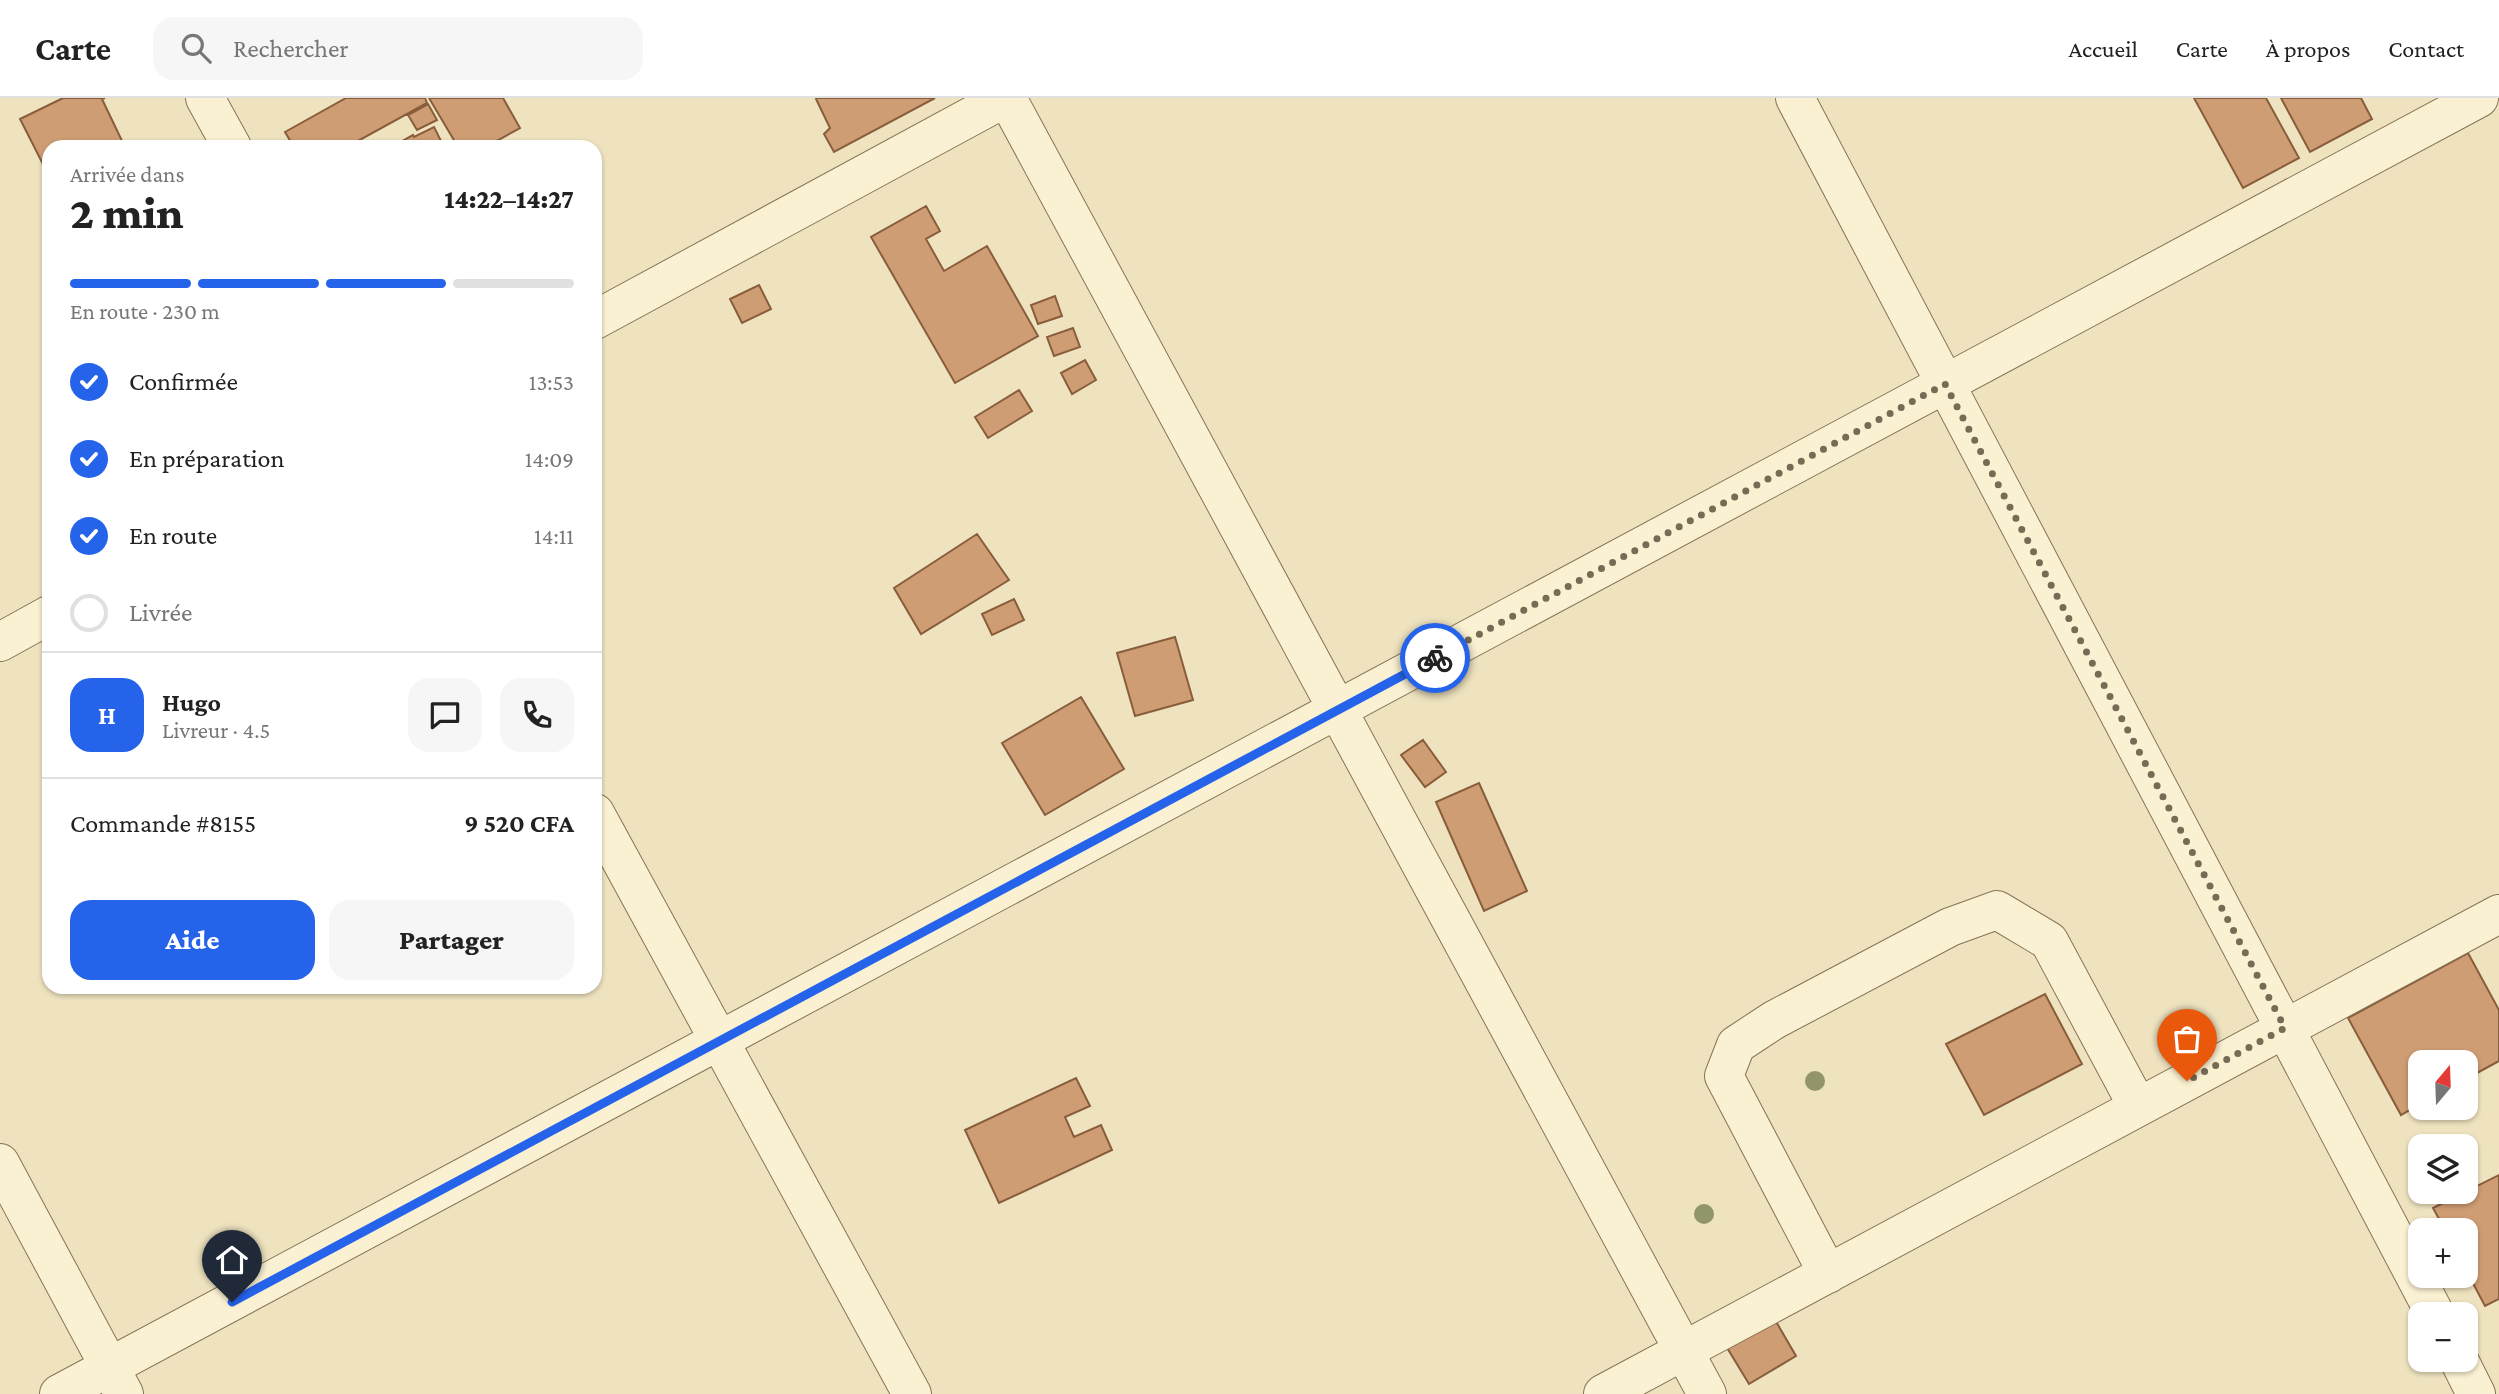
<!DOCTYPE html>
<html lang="fr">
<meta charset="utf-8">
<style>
:root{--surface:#fff;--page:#f6f6f6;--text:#222;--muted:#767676;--line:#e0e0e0;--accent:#2563eb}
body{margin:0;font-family:"Crimson Pro",serif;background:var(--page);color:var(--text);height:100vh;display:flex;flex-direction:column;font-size:26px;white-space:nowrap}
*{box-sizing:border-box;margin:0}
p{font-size:23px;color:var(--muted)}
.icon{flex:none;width:38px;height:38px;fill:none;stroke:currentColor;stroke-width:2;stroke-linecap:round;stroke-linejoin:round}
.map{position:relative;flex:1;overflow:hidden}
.sheet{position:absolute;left:42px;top:42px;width:560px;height:854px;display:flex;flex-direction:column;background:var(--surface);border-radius:21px;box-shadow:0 2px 5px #0004}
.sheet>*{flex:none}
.needle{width:46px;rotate:19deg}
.tools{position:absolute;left:2408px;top:952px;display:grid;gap:14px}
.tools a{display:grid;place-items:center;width:70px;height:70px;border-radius:14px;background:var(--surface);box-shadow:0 2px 5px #0004;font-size:35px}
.pin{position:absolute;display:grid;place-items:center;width:60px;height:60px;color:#fff;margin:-72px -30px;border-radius:50% 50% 50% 0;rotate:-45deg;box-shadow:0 0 7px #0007}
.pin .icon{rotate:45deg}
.courier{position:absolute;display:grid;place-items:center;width:70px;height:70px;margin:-35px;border:5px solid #2563eb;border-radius:50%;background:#fff;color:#222;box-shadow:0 2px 9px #0007}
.overview em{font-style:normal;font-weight:800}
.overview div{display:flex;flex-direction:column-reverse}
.overview{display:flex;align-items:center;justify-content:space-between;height:119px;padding:0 28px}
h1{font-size:46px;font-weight:800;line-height:52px}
.bar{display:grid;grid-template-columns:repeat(4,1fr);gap:10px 7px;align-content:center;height:84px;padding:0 28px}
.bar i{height:9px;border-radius:5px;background:var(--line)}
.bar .active{background:var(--accent)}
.bar p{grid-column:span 4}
.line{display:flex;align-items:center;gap:18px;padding:0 28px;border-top:2px solid var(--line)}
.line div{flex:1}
.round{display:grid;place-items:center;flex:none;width:74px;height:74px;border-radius:21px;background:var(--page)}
ol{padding:0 28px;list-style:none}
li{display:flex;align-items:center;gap:21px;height:77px}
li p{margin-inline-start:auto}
li .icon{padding:7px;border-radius:50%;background:var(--accent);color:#fff;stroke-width:4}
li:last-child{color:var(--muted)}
li i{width:38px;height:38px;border:4px solid var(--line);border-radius:50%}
.button{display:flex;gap:14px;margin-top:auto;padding:14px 28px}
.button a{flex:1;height:80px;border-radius:21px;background:var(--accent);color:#fff;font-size:28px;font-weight:800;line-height:80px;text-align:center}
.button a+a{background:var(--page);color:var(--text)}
header{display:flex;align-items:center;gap:42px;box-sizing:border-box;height:98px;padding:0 35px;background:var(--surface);border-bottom:2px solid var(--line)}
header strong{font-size:33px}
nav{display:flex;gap:38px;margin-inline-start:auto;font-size:24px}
.search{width:490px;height:63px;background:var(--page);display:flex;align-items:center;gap:18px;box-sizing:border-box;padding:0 24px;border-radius:21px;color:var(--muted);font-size:26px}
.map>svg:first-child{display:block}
.building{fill:#cf9d73;stroke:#885d3c;stroke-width:2}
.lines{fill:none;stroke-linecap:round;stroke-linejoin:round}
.minor-casing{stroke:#887357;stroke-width:40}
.minor{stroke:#faf0d2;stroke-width:38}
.tree{fill:#929469}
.done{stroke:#776b55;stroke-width:7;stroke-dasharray:0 12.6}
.route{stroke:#2563eb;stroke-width:9}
</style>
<header>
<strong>Carte</strong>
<div class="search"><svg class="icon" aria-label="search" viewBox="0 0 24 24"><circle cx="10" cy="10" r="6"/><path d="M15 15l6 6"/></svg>Rechercher</div>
<nav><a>Accueil</a><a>Carte</a><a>À propos</a><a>Contact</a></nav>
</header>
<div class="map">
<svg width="2499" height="1296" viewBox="0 0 2499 1296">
<rect width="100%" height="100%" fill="#efe3bf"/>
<path class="building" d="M63,0H105L102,1L124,47L120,49H49V78L20,21Z
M346,0H425L427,5L347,49H294L285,34Z
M429,0H503L520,30L495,44L497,49H458Z
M818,0H935L834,54L824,36L830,30L816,1Z
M2194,0H2266L2299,60L2243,90Z
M2281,0H2361L2372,21L2310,54Z
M428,6L437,22L417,32L408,17Z
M434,29L444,49H392L413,37L414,39Z
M926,108L940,133L926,141L944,173L987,148L1038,238L955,285L871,139Z
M759,187L771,211L742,225L730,201Z
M1055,198L1062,218L1038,226L1031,207Z
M1073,230L1080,249L1054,258L1047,239Z
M1085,262L1096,282L1072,296L1061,275Z
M1019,292L1032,313L988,340L975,319Z
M977,436L1009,482L921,536L894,490Z
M1014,501L1024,522L992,537L982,516Z
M1175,539L1193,602L1135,618L1117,555Z
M1081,599L1124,671L1045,717L1002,645Z
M1423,642L1446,674L1425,689L1401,657Z
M1479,685L1527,793L1484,813L1436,704Z
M2468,855L2499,912V963L2466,981V964H2420V1006L2401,1017L2348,920Z
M2045,896L2082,966L1984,1017L1946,946Z
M1076,980L1090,1008L1065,1019L1074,1039L1101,1027L1112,1052L999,1105L965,1032Z
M2499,1077V1201L2485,1208L2466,1172V1132H2445L2433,1110Z
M1774,1220L1796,1258L1749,1286L1726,1248Z"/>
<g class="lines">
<g class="minor-casing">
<path id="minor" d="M205,0L232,49
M1007,0L1707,1296
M1795,0L2435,1216
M595,222L1005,0
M0,544L49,517
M595,715L912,1296
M0,1065L124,1296
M1828,1176L1724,978L1736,947L1774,922L1950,829L1997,812L2049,843L2138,1009
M2459,1262L2476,1296
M59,1296L2479,0
M1603,1296L2499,816"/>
</g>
<use href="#minor" class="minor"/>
</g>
<g class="tree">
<circle cx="1815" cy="983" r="10"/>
<circle cx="1704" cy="1116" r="10"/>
</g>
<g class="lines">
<path class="done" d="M1435,560L1945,286L2285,930L2187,983"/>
<path class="route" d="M232,1204L1435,560"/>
</g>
</svg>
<div class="tools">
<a><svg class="needle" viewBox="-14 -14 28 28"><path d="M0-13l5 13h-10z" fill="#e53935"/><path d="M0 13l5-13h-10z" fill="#767676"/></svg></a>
<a><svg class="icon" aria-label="layers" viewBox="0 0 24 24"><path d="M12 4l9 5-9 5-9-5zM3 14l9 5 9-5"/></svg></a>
<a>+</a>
<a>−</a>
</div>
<div class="pin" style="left:2187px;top:983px;background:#ea580c"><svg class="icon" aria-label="bag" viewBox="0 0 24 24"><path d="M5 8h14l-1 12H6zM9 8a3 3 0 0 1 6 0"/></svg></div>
<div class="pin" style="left:232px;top:1204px;background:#1f2937"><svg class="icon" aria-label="home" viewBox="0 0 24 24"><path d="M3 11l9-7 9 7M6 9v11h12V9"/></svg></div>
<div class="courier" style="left:1435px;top:560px"><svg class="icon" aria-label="bike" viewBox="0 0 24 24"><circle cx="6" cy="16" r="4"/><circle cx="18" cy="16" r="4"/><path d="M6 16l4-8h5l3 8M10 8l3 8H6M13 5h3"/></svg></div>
<section class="sheet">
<div class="overview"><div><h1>2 min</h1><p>Arrivée dans</p></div><em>14:22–14:27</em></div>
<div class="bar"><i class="active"></i><i class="active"></i><i class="active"></i><i></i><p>En route · 230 m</p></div>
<ol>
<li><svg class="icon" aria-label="check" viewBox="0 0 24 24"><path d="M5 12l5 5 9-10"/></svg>Confirmée<p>13:53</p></li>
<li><svg class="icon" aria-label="check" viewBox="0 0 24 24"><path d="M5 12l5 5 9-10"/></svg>En préparation<p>14:09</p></li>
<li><svg class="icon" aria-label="check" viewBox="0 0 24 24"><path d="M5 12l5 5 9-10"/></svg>En route<p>14:11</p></li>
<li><i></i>Livrée</li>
</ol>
<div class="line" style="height:126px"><b class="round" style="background:var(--accent);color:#fff">H</b><div><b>Hugo</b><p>Livreur · 4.5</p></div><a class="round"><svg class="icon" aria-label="chat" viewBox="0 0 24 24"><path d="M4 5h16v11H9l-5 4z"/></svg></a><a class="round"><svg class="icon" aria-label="phone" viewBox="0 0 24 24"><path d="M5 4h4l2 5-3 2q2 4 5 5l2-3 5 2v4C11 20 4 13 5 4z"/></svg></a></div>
<div class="line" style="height:91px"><div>Commande #8155</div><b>9 520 CFA</b></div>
<div class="button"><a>Aide</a><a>Partager</a></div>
</section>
</div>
